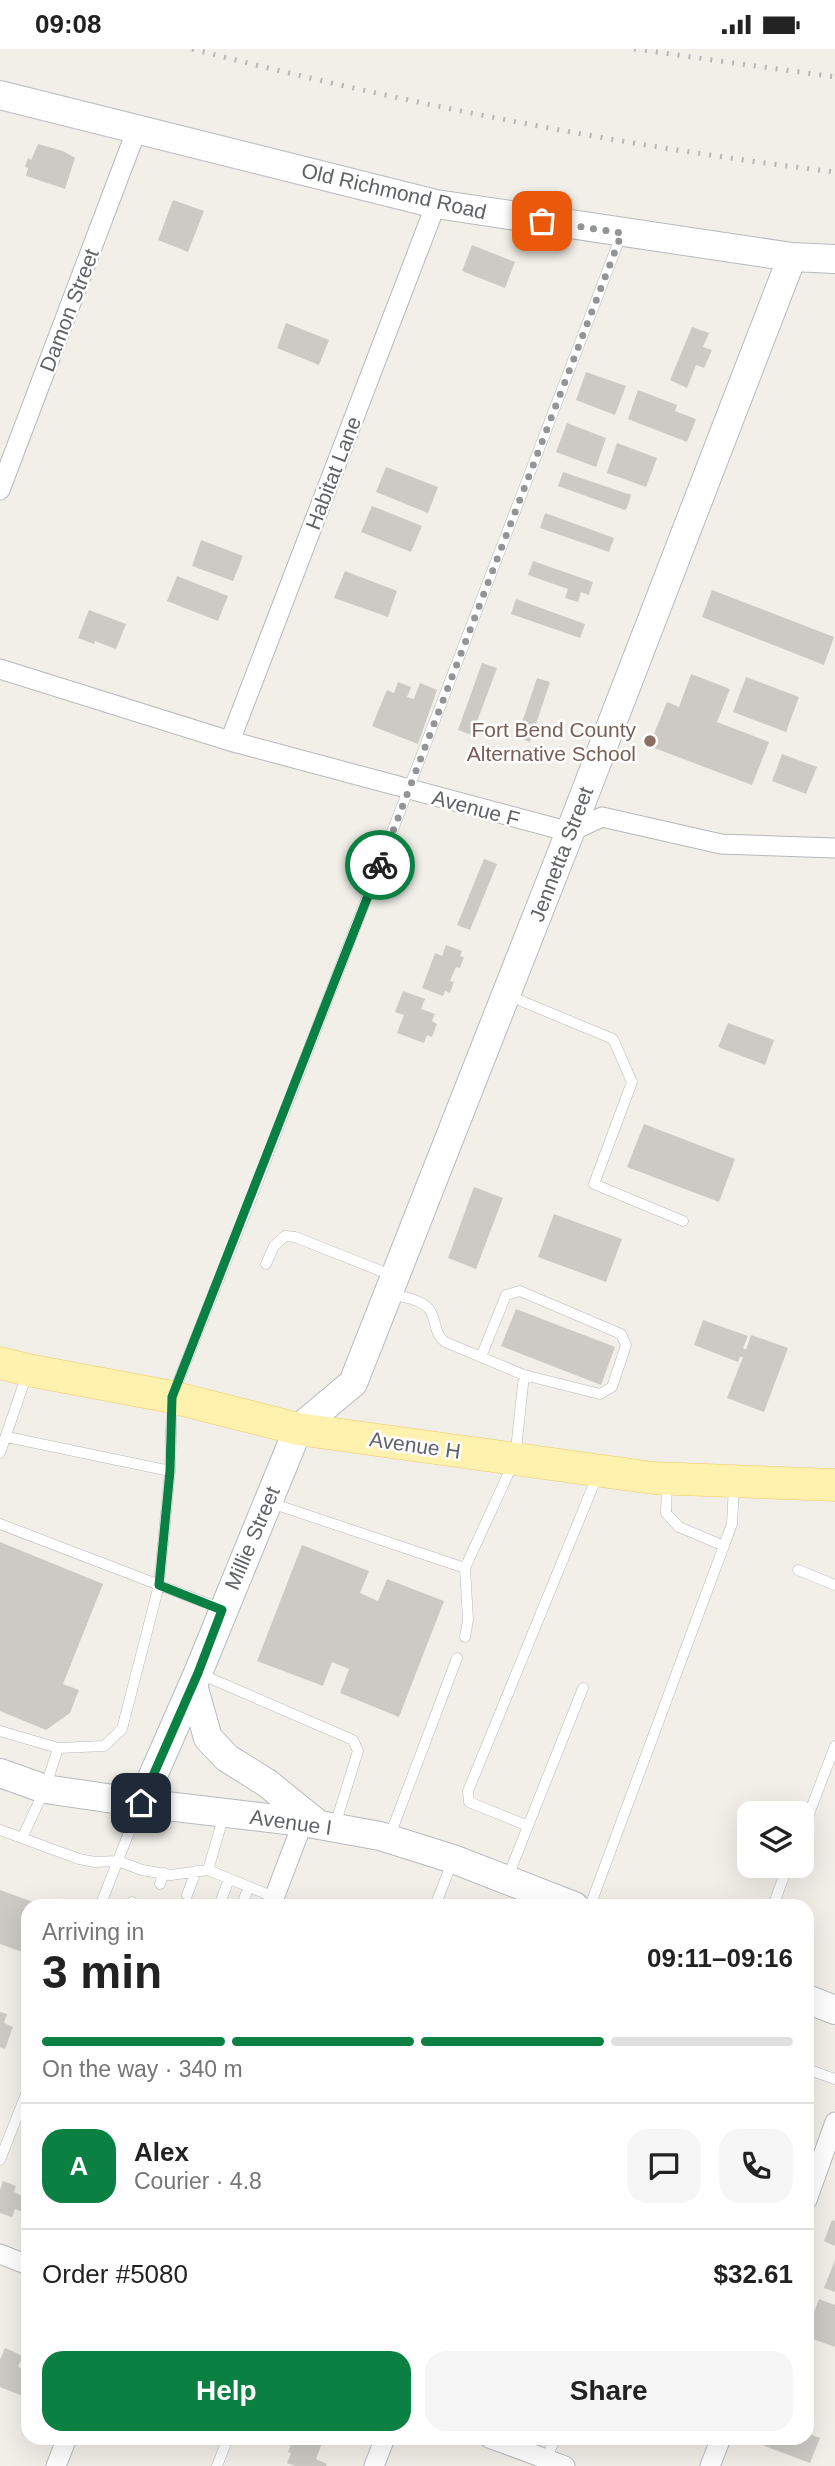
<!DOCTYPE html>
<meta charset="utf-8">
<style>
:root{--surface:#fff;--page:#f6f6f6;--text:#222;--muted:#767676;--line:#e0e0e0;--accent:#0b8043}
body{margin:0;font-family:Arial,sans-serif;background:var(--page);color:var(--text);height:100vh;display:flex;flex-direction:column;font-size:26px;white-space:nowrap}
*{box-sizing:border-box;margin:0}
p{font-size:23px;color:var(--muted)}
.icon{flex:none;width:38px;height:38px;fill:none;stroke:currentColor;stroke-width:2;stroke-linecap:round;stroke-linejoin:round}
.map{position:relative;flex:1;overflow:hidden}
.sheet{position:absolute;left:21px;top:1850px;width:793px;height:546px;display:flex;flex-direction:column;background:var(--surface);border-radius:21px;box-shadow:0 7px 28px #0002}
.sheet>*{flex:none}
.buttons{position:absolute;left:737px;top:1752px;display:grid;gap:14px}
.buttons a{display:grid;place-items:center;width:77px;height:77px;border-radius:14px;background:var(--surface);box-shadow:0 7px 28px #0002;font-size:35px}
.pin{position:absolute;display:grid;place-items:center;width:60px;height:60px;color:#fff;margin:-30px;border-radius:14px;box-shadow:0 4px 10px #0006}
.courier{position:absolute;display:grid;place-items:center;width:70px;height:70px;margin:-35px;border:5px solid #0b8043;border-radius:50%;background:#fff;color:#222;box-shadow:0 2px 9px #0007}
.overview em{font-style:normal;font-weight:700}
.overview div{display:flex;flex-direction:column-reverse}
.overview{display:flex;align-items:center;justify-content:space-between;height:119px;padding:0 21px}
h1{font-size:46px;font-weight:700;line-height:52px}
.bar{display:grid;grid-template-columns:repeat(4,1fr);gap:10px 7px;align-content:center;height:84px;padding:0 21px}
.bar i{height:9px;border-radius:5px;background:var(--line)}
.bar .selected{background:var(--accent)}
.bar p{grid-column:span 4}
.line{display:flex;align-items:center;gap:18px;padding:0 21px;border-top:2px solid var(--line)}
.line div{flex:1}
.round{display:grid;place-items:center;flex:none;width:74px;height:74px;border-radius:21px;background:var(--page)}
.action{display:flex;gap:14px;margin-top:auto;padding:14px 21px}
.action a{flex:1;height:80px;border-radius:21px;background:var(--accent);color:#fff;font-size:28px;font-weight:700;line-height:80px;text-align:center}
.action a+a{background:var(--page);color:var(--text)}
.status{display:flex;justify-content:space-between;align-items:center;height:49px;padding:0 35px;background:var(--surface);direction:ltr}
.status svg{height:19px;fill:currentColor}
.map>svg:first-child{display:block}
.building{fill:#cccac5}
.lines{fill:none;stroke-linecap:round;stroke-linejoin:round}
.lane-casing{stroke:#b5b8bc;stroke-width:11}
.street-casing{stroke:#b5b8bc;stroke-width:21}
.secondary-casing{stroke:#b6babf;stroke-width:30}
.primary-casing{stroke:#f2c960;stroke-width:33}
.lane{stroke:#fff;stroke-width:10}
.street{stroke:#fff;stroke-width:19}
.secondary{stroke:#fff;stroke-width:28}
.primary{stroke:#fff2af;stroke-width:32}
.rail{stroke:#b6b7b8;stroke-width:5;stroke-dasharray:2 9;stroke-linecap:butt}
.done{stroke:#929495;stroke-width:7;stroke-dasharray:0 12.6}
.route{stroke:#0b8043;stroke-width:9}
.education-dot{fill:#8d6e63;stroke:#fff;stroke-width:2.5}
.labels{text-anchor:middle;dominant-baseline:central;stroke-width:5;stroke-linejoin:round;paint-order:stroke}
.street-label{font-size:21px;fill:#5f6368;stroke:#fff}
.education-label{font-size:21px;fill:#785e54;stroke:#fff;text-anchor:end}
</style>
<div class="status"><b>09:08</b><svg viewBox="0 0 49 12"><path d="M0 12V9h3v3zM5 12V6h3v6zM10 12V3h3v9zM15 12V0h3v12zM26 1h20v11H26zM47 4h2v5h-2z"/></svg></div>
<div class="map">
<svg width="835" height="2417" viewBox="0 0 835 2417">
<rect width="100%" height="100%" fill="#f1efe8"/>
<path class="building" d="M38,95L63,102L75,109L65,140L26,127L28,119L25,118L28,109L31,111Z
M173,151L204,162L188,203L158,191Z
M472,196L515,213L505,239L462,222Z
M286,274L329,291L319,316L277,299Z
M692,278L709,284L703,298L712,301L704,319L696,316L687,339L670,331Z
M586,323L626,337L615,366L576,351Z
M638,341L677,356L675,362L696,370L687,393L628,370Z
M567,374L606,389L596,418L556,403Z
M617,394L657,409L646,438L607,424Z
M386,418L438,438L428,464L376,443Z
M563,423L631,446L627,459L625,461L558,437Z
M372,457L422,477L411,503L361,483Z
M545,464L614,489L609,503L540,479Z
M201,491L243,507L233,532L192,517Z
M533,512L593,533L589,546L581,543L578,553L565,549L568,540L528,526Z
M345,522L397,542L388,568L334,549Z
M177,527L228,547L218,572L167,552Z
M712,541L834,588L824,616L702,568Z
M516,550L585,575L580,589L511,565Z
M89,561L126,575L116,600L95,592L94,595L78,589Z
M482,614L497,619L472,686L458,681Z
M691,625L730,640L717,673L769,693L752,736L649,697L667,653L679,658Z
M746,628L799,648L786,683L733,663Z
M537,629L550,633L530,693L517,688Z
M398,633L411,638L407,648L414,650L420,634L437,641L418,695L372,677L387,641L394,644Z
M782,705L817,718L806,745L772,732Z
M484,810L497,815L470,881L457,876Z
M446,896L462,902L460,907L464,908L460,919L456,918L450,932L454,933L450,944L445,942L443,947L422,939L435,904L442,907Z
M403,942L425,950L421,960L435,965L432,972L437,975L432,988L427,986L424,994L397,984L404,966L395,963Z
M728,974L774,991L765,1016L718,998Z
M644,1075L735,1110L719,1153L627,1118Z
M474,1138L503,1149L476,1220L448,1209Z
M554,1165L622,1190L606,1233L538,1208Z
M516,1260L615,1298L601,1336L501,1297Z
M703,1271L748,1287L743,1299L746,1301L751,1286L788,1299L764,1363L727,1349L743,1308H740L738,1313L694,1296Z
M0,1493L103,1535L63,1635L79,1641L70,1664L46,1681L0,1662Z
M302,1496L369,1522L360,1544L378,1552L387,1530L444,1552L399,1668L340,1644L349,1620L332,1613L323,1637L257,1612Z
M0,1841L41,1856L28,1857V1905L0,1895Z
M0,1963L7,1965L4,1974L13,1978L5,2000L0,1998Z
M3,2132L16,2137L14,2143L28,2149V2165L15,2160L12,2168L0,2164V2141Z
M832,2171L835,2172V2197L824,2192Z
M835,2211V2243L824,2239Z
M819,2250L835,2256V2298L807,2288V2281Z
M5,2299L23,2307L18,2318L28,2322V2349L0,2338V2311Z
M807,2384L820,2389L810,2414L762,2396L765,2389H807Z
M294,2389H324L316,2410L327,2415L326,2417H295L287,2414L291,2404L288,2403Z"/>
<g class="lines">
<g class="lane-casing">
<path id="lane" d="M507,946L613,990L632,1033L594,1135L683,1172
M266,1215L274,1197L285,1187L295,1188L391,1226
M389,1245C402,1248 424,1250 431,1263C437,1275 434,1284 445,1293L524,1326L515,1410L465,1519L468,1571L465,1588
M481,1308L506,1246L520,1242L621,1285L626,1296L612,1338L600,1345L524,1326
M7,1388L170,1422
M0,1404L27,1325
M667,1434L666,1464L679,1478L724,1497
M271,1454L465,1519
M0,1475L222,1560
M798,1521L835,1536
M198,1624L353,1691L358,1702L335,1776
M0,1682L58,1699
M224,1766L208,1821L274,1848
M528,1777L583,1639
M0,1781L79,1810L95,1813L118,1812L142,1821L171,1826L208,1821
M802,1783L835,1697
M22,1789L45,1740L58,1699L104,1697L122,1680L159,1536L170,1422L172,1348L253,1145L622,184
M389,1789L457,1609
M507,1830L528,1777L469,1753L468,1742L598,1425
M160,1835L164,1824
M187,1846L196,1822
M100,1857L139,1758
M131,1857L132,1853
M219,1857L229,1830
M241,1857L249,1838
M435,1857L453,1811
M590,1857L732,1475L734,1437
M773,1857L788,1816
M807,2020L835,2030
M0,2111L28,2040
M546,2411L555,2389
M217,2417L228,2389"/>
</g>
<g class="street-casing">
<path id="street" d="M0,441L137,80
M0,620L230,692L570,783L602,768L721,795L835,799
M230,692L436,155
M271,1857L303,1773
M807,2151L835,2073
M0,2205L28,2216
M489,2389L565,2417
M56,2417L67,2389
M374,2417L385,2389
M710,2417L721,2389"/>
</g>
<g class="secondary-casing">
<path id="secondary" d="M0,46L436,155L792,208L835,210
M193,1636L208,1689L227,1709L267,1734L319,1776
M0,1724L45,1740L141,1754L303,1773L380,1787L453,1810L574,1857
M141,1754L198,1624L298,1380L353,1334L570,783L792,208
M807,1950L835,1961"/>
</g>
<g class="primary-casing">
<path id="primary" d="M0,1314L28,1321L172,1348L298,1380L653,1429L835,1436"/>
</g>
<use href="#lane" class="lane"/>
<use href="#street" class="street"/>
<use href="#secondary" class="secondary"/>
<use href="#primary" class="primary"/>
<path class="rail" d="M192,0C402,54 620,97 835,123
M634,0L835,28"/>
</g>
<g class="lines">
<path class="done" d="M380,816L622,184L542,172"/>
<path class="route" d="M141,1754L198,1624L222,1561L159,1536L170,1422L172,1348L380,816"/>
</g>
<circle class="education-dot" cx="650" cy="692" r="7"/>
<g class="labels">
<g class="street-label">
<text transform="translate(394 142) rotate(13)">Old Richmond Road</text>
<text transform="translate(69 261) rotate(-69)">Damon Street</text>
<text transform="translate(333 424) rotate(-69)">Habitat Lane</text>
<text transform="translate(476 759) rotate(15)">Avenue F</text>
<text transform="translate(561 805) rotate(-69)">Jennetta Street</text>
<text transform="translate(415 1396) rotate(8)">Avenue H</text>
<text transform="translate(252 1489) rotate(-67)">Millie Street</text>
<text transform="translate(291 1773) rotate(8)">Avenue I</text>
</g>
<g class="education-label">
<text x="636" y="680">Fort Bend County<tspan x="636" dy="24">Alternative School</tspan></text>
</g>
</g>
</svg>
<div class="buttons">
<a><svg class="icon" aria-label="layers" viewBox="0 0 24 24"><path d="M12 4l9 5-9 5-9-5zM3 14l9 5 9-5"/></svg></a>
</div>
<div class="pin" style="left:542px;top:172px;background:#ea580c"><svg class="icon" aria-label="bag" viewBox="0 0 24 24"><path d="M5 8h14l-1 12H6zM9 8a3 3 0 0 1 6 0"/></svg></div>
<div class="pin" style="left:141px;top:1754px;background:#1f2937"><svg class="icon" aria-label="home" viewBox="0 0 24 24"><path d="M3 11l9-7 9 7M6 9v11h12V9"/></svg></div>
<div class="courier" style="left:380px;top:816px"><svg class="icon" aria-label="bike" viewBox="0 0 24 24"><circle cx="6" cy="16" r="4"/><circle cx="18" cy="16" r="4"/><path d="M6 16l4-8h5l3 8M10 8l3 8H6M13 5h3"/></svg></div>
<section class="sheet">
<div class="overview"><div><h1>3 min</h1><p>Arriving in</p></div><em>09:11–09:16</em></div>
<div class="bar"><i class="selected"></i><i class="selected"></i><i class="selected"></i><i></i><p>On the way · 340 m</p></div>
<div class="line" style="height:126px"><b class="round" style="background:var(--accent);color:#fff">A</b><div><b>Alex</b><p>Courier · 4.8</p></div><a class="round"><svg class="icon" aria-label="chat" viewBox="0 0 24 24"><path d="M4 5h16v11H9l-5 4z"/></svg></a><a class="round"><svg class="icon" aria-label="phone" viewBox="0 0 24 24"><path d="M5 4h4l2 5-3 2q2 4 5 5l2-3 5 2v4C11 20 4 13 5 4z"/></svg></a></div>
<div class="line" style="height:91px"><div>Order #5080</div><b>$32.61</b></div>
<div class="action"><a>Help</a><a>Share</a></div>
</section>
</div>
